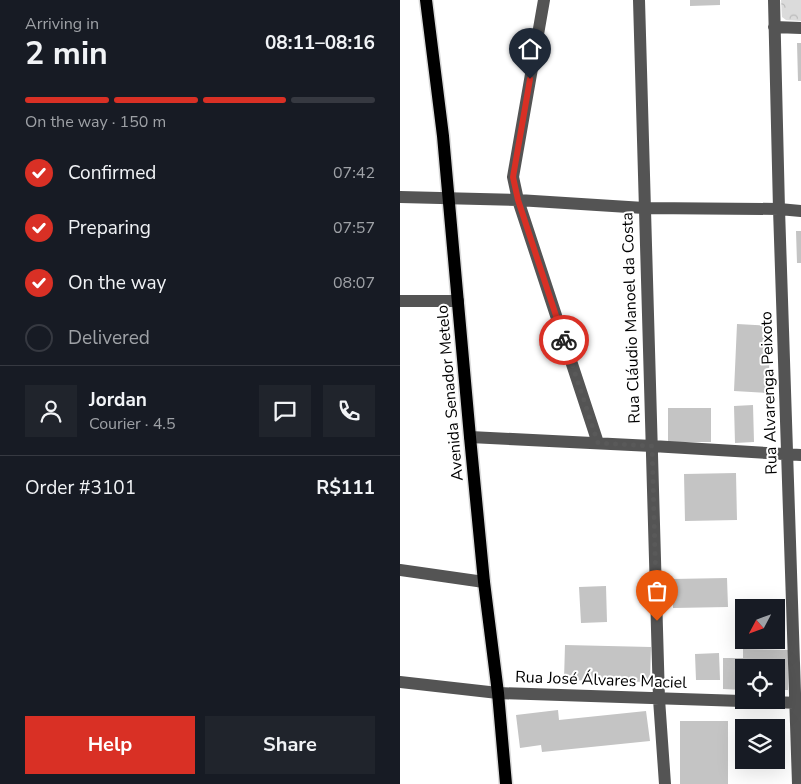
<!DOCTYPE html>
<meta charset="utf-8">
<style>
:root{--surface:#171b24;--page:#20242c;--text:#f1f3f6;--muted:#9ea1a6;--line:#363941;--accent:#d93025}
body{margin:0;font-family:"Nunito Sans",sans-serif;background:var(--page);color:var(--text);height:100vh;display:flex;flex-direction:column;font-size:19px;white-space:nowrap}
*{box-sizing:border-box;margin:0}
p{font-size:16px;color:var(--muted)}
.icon{flex:none;width:28px;height:28px;fill:none;stroke:currentColor;stroke-width:2;stroke-linecap:round;stroke-linejoin:round}
.map{position:relative;flex:1;overflow:hidden}
.panel{display:flex;flex-direction:column;background:var(--surface);width:400px}
.panel>*{flex:none}
.needle{width:32px;rotate:229deg}
.buttons{position:absolute;left:335px;top:599px;display:grid;gap:10px}
.buttons a{display:grid;place-items:center;width:50px;height:50px;border-radius:0px;background:var(--surface);box-shadow:0 5px 20px #0002;font-size:25px}
.pin{position:absolute;display:grid;place-items:center;width:42px;height:42px;color:#fff;margin:-51px -21px;border-radius:50% 50% 50% 0;rotate:-45deg;box-shadow:0 0 5px #0007}
.pin .icon{rotate:45deg}
.courier{position:absolute;display:grid;place-items:center;width:50px;height:50px;margin:-25px;border:4px solid #d93025;border-radius:50%;background:#fff;color:#222;box-shadow:0 1px 6px #0007}
.summary em{font-style:normal;font-weight:700}
.summary div{display:flex;flex-direction:column-reverse}
.summary{display:flex;align-items:center;justify-content:space-between;height:85px;padding:0 25px}
h1{font-size:32px;font-weight:700;line-height:38px}
.bar{display:grid;grid-template-columns:repeat(4,1fr);gap:8px 5px;align-content:center;height:60px;padding:0 25px}
.bar i{height:6px;border-radius:4px;background:var(--line)}
.bar .on{background:var(--accent)}
.bar p{grid-column:span 4}
.line{display:flex;align-items:center;gap:12px;padding:0 25px;border-top:1px solid var(--line)}
.line div{flex:1}
.round{display:grid;place-items:center;flex:none;width:52px;height:52px;border-radius:0px;background:var(--page)}
ol{padding:0 25px;list-style:none}
li{display:flex;align-items:center;gap:15px;height:55px}
li p{margin-inline-start:auto}
li .icon{padding:5px;border-radius:50%;background:var(--accent);color:#fff;stroke-width:4}
li:last-child{color:var(--muted)}
li i{width:28px;height:28px;border:2px solid var(--line);border-radius:50%}
.primary-button{display:flex;gap:10px;margin-top:auto;padding:10px 25px}
.primary-button a{flex:1;height:58px;border-radius:0px;background:var(--accent);color:#fff;font-size:20px;font-weight:700;line-height:58px;text-align:center}
.primary-button a+a{background:var(--page);color:var(--text)}
main{display:flex;flex:1;min-height:0}
.map>svg:first-child{display:block}
.park{fill:url(#park-crowns)}
.building{fill:#c4c4c4}
.lines{fill:none;stroke-linecap:round;stroke-linejoin:round}
.major-casing{stroke:#dbdbdb;stroke-width:15}
.minor{stroke:#545454;stroke-width:12}
.major{stroke:#000;stroke-width:12}
.done{stroke:#595959;stroke-width:5;stroke-dasharray:0 9}
.route{stroke:#d93025;stroke-width:6}
.labels{text-anchor:middle;dominant-baseline:central;stroke-width:4;stroke-linejoin:round;paint-order:stroke}
.street-label{font-size:16px;fill:#000;stroke:#fff}
</style>
<main>
<section class="panel">
<div class="summary"><div><h1>2 min</h1><p>Arriving in</p></div><em>08:11–08:16</em></div>
<div class="bar"><i class="on"></i><i class="on"></i><i class="on"></i><i></i><p>On the way · 150 m</p></div>
<ol>
<li><svg class="icon" aria-label="check" viewBox="0 0 24 24"><path d="M5 12l5 5 9-10"/></svg>Confirmed<p>07:42</p></li>
<li><svg class="icon" aria-label="check" viewBox="0 0 24 24"><path d="M5 12l5 5 9-10"/></svg>Preparing<p>07:57</p></li>
<li><svg class="icon" aria-label="check" viewBox="0 0 24 24"><path d="M5 12l5 5 9-10"/></svg>On the way<p>08:07</p></li>
<li><i></i>Delivered</li>
</ol>
<div class="line" style="height:90px"><a class="round"><svg class="icon" aria-label="person" viewBox="0 0 24 24"><circle cx="12" cy="8" r="4"/><path d="M4 21q1-7 8-7t8 7"/></svg></a><div><b>Jordan</b><p>Courier · 4.5</p></div><a class="round"><svg class="icon" aria-label="chat" viewBox="0 0 24 24"><path d="M4 5h16v11H9l-5 4z"/></svg></a><a class="round"><svg class="icon" aria-label="phone" viewBox="0 0 24 24"><path d="M5 4h4l2 5-3 2q2 4 5 5l2-3 5 2v4C11 20 4 13 5 4z"/></svg></a></div>
<div class="line" style="height:65px"><div>Order #3101</div><b>R$111</b></div>
<div class="primary-button"><a>Help</a><a>Share</a></div>
</section>
<div class="map">
<svg width="401" height="784" viewBox="0 0 401 784">
<defs>
<pattern id="park-crowns" width="20" height="18" patternUnits="userSpaceOnUse" patternTransform="scale(1.25)"><rect width="20" height="18" fill="#dbdbdb"/><path d="M2 6a3 3 0 1 1 6 0M12 15a3 3 0 1 1 6 0" fill="none" stroke="#bababa"/></pattern>
</defs>
<rect width="100%" height="100%" fill="#fff"/>
<path class="park" d="M381,0H401V21L386,20L382,17Z"/>
<path class="building" d="M290,0H320V5L290,6Z
M397,43H401V81H398Z
M396,231H401V263H397Z
M337,324L371,326L368,393L334,391Z
M353,405L354,442L335,443L334,406Z
M268,408H311V442H268Z
M336,473L337,520L285,521L284,474Z
M327,578L328,607L273,608L272,579Z
M206,586L207,622L181,623L179,587Z
M165,645L251,647L250,682L164,680Z
M343,649L388,650V690H376V668H344V690L323,689V658H343Z
M319,653L320,680H296L295,654Z
M158,710L159,720L246,711L250,741L142,752L141,745L120,748L116,715Z
M280,721H328V784H280Z"/>
<g class="lines">
<g class="major-casing">
<path id="major" d="M26,0L43,136L70,437L84,582L98,693L106,784"/>
</g>
<path class="minor" d="M144,0L113,177L118,200L198,443
M239,0L259,699L265,784
M374,0L379,209L398,784
M374,27L401,28
M0,197L118,200L244,208L379,209L401,211
M0,301H58
M70,437L252,446L401,455
M0,570L84,582
M0,682L98,693L401,703"/>
<use href="#major" class="major"/>
</g>
<g class="lines">
<path class="done" d="M164,340L198,443L252,446L257,621"/>
<path class="route" d="M130,79L113,177L118,200L164,340"/>
</g>
<g class="labels">
<g class="street-label">
<text transform="translate(231 318) rotate(-92)">Rua Cláudio Manoel da Costa</text>
<text transform="translate(50 393) rotate(-95)">Avenida Senador Metelo</text>
<text transform="translate(369 393) rotate(-92)">Rua Alvarenga Peixoto</text>
<text transform="translate(201 680) rotate(2)">Rua José Álvares Maciel</text>
</g>
</g>
</svg>
<div class="buttons">
<a><svg class="needle" viewBox="-14 -14 28 28"><path d="M0-13l5 13h-10z" fill="#e53935"/><path d="M0 13l5-13h-10z" fill="#9ea1a6"/></svg></a>
<a><svg class="icon" aria-label="locate" viewBox="0 0 24 24"><circle cx="12" cy="12" r="6"/><path d="M12 2v4M12 18v4M2 12h4M18 12h4"/></svg></a>
<a><svg class="icon" aria-label="layers" viewBox="0 0 24 24"><path d="M12 4l9 5-9 5-9-5zM3 14l9 5 9-5"/></svg></a>
</div>
<div class="pin" style="left:257px;top:621px;background:#ea580c"><svg class="icon" aria-label="bag" viewBox="0 0 24 24"><path d="M5 8h14l-1 12H6zM9 8a3 3 0 0 1 6 0"/></svg></div>
<div class="pin" style="left:130px;top:79px;background:#1f2937"><svg class="icon" aria-label="home" viewBox="0 0 24 24"><path d="M3 11l9-7 9 7M6 9v11h12V9"/></svg></div>
<div class="courier" style="left:164px;top:340px"><svg class="icon" aria-label="bike" viewBox="0 0 24 24"><circle cx="6" cy="16" r="4"/><circle cx="18" cy="16" r="4"/><path d="M6 16l4-8h5l3 8M10 8l3 8H6M13 5h3"/></svg></div>
</div>
</main>
